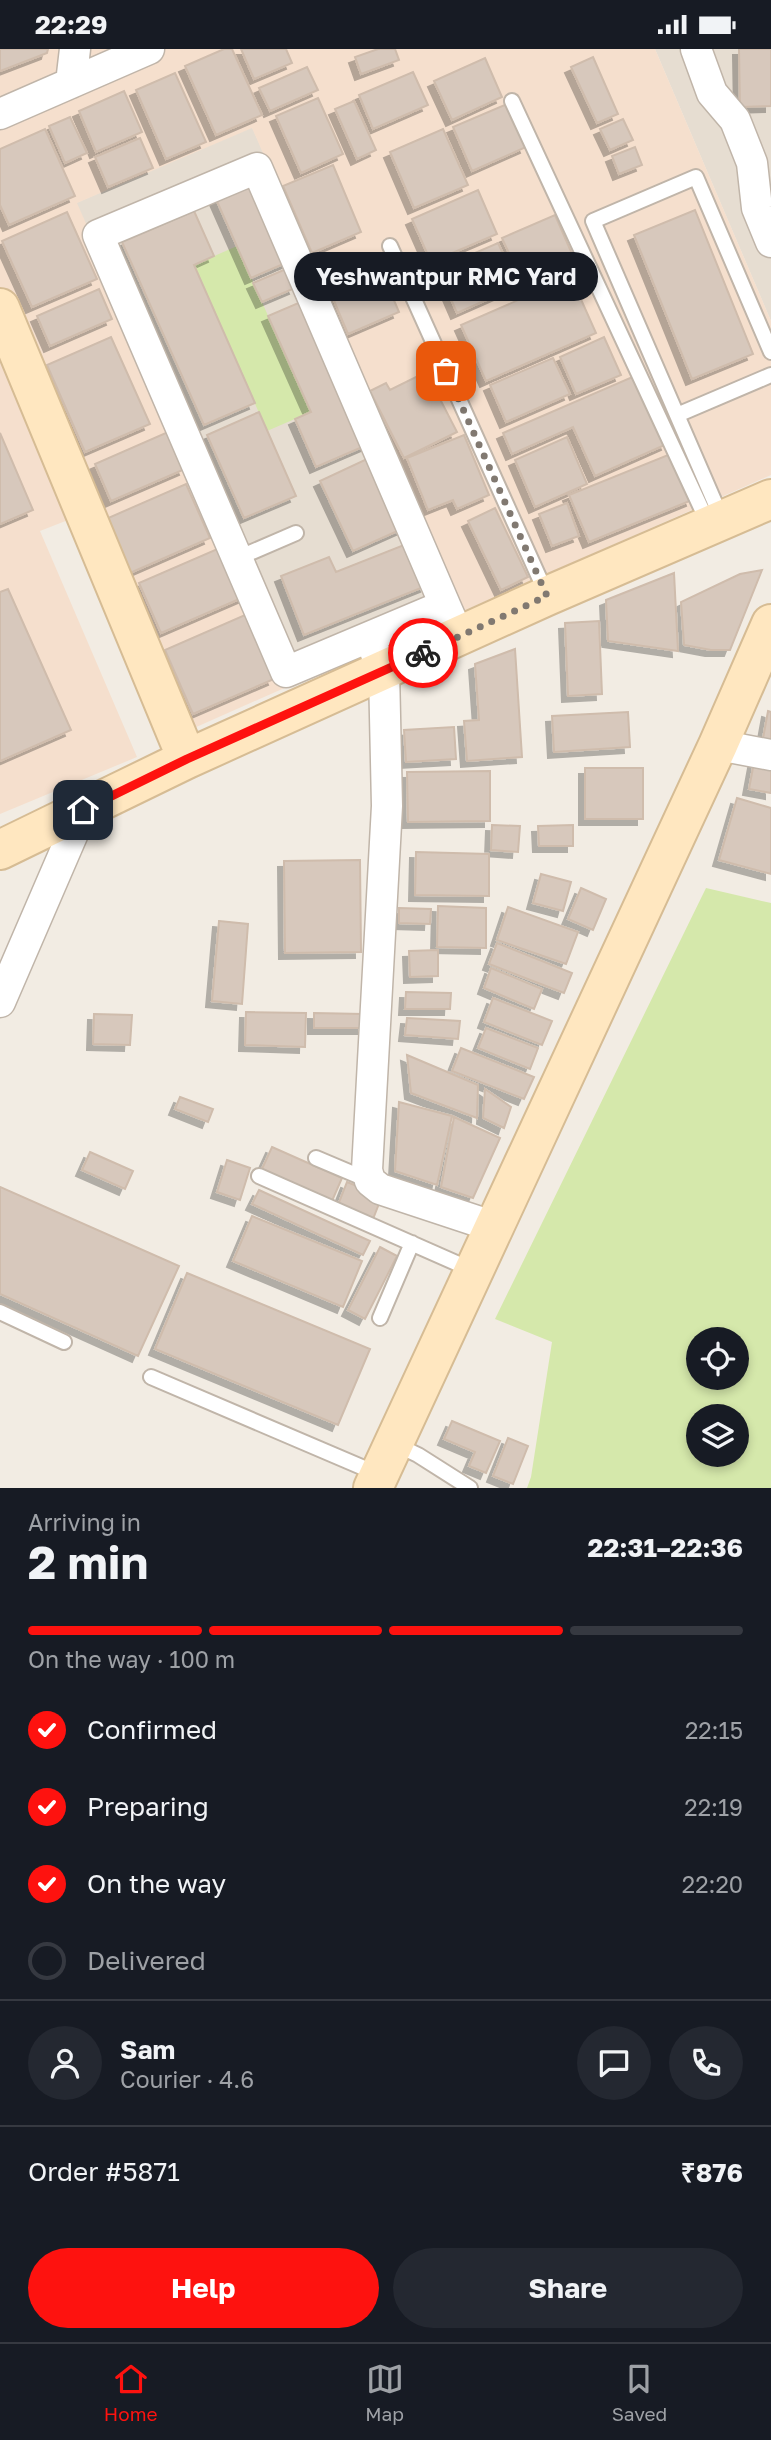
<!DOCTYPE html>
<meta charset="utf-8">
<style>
:root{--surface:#171b24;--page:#242831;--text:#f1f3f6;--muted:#9ea1a6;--line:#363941;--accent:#fe120f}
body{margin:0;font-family:"Golos Text",sans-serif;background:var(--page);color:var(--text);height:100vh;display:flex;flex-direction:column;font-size:26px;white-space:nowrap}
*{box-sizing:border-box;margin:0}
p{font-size:23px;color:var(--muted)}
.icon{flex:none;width:38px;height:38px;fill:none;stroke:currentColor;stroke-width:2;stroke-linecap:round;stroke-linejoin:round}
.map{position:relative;height:1439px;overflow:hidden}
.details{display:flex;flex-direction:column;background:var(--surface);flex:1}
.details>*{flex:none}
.tools{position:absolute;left:686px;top:1278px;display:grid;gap:14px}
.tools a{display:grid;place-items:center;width:63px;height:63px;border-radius:50%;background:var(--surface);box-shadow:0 4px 10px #0003;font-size:35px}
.pin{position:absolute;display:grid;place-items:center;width:60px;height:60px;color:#fff;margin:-30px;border-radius:14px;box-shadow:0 4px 10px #0006}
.courier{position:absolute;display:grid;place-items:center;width:70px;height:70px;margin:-35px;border:5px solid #fe120f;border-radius:50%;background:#fff;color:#222;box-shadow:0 2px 9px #0007}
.bubble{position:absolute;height:49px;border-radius:24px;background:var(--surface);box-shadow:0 4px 10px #0003;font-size:23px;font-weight:700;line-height:49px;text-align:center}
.summary em{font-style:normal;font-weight:700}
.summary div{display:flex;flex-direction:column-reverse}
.summary{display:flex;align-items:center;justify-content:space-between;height:119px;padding:0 28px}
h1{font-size:46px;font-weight:700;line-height:52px}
.bar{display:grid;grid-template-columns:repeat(4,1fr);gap:10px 7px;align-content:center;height:84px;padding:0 28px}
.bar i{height:9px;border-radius:5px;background:var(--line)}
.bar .active{background:var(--accent)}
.bar p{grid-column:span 4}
.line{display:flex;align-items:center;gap:18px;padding:0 28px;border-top:2px solid var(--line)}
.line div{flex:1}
.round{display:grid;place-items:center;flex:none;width:74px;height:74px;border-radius:37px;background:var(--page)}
ol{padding:0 28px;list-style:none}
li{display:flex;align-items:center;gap:21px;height:77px}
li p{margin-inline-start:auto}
li .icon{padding:7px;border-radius:50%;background:var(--accent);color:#fff;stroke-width:4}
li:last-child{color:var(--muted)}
li i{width:38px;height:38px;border:4px solid var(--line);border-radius:50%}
.action{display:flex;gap:14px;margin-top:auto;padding:14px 28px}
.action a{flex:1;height:80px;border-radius:42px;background:var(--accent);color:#fff;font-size:28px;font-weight:700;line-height:80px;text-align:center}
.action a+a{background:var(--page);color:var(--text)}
.status{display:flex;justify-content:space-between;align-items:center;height:49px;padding:0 35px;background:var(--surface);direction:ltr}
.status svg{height:19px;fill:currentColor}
.dock{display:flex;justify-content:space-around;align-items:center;height:98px;border-top:2px solid var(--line);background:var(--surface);font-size:19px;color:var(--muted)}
.dock a{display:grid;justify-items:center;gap:4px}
.dock .active{color:var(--accent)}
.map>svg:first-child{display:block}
.residential{fill:#e6ddd1}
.commercial{fill:#f5dfcd}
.green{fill:#d5e8ab;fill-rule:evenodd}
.building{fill:#d7c8bc;stroke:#cfbcac;stroke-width:2;filter:url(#shadow)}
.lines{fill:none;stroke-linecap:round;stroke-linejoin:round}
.lane-casing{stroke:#c0b5a9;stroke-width:18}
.street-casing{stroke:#c0b5a9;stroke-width:33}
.secondary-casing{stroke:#d6bc94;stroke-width:42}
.lane{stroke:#fff;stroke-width:14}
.street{stroke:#fff;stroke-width:30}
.secondary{stroke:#ffe7c0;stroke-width:38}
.done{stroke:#817971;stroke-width:7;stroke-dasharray:0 12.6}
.route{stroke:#fe120f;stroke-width:9}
</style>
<div class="status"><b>22:29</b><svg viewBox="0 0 49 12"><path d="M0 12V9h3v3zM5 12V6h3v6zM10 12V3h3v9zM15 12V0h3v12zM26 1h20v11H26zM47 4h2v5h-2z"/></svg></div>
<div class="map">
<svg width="771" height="1439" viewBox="0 0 771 1439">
<defs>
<filter id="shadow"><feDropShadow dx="-6" dy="6" stdDeviation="0" flood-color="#0004"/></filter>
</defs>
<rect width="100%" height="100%" fill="#f2ece3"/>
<path class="residential" d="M655,0H771V272L701,108Z
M252,78L463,562L289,637L76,154Z"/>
<path class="commercial" d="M0,0H655L771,272V426L463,562L252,79L77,154L289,637L185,683L91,462L40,482L137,708L0,765Z"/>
<path class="green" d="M237,197L311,363L267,382L194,216Z
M706,839L771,854V1439H527L531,1428L552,1293L495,1270ZM698,1290H737V1328H698ZM698,1367H737V1405H698Z"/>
<path class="building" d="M0,0H48L47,4L0,22Z
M224,0H232L262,66L216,86L185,17Z
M241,0H286L292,14L254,30Z
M378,0H395L399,11L361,25L355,8Z
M739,0H771V57L740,58Z
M593,8L618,65L597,74L571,18Z
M485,9L502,48L452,71L434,32Z
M307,18L318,41L270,62L259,39Z
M413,23L428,56L373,80L359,46Z
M175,24L206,93L166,110L136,41Z
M124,42L142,83L96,103L79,62Z
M318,49L343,105L301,124L276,67Z
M354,52L376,101L357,110L335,60Z
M507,55L526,98L472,122L453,78Z
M70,68L87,104L65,114L49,77Z
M623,70L633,91L610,101L600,80Z
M45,80L75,147L9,176L0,156V100Z
M443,80L468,136L414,159L390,103Z
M140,89L153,119L108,138L95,108Z
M635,98L642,116L619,125L612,107Z
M333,116L361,183L312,204L283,137Z
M253,134L288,213L251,229L216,150Z
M478,141L497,185L431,213L412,170Z
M695,161L753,305L692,330L634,186Z
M194,162L214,207L194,216L255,354L204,376L122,193Z
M67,163L97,230L32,258L2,192Z
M555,166L576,214L524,237L502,189Z
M498,194L518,237L457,264L438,220Z
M375,207L399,263L348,285L324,228Z
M286,220L295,239L262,253L253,234Z
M571,228L596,284L486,332L461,276Z
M99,240L112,270L50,297L37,267Z
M303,252L367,396L316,418L295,370L311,363L268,267Z
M111,288L150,375L85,403L47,316Z
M604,288L621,326L576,345L560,308Z
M553,309L570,345L506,373L490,336Z
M426,323L457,383L404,409L370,342L386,334L390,341Z
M637,326L667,395L595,427L573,378L512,405L503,384Z
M259,363L296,447L244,469L207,386Z
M168,383L185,420L111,452L95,415Z
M0,384L33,461L0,475Z
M464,386L489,446L457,460L453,451L428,461L407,409Z
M567,388L587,435L535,458L515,411Z
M673,404L692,451L589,493L569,446Z
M369,409L402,480L353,502L320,432Z
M186,435L210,489L130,524L106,470Z
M567,454L579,487L552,497L539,465Z
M495,459L528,528L501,541L468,472Z
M409,494L426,537L304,586L281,527L329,508L336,523Z
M222,498L244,548L161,584L139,534Z
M762,521L730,601H711L684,596L681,553L740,525Z
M674,524L678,602L608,592L606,551Z
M8,540L71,681L0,712V543Z
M245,566L274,630L193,665L165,601Z
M599,572L602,645L568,647L565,574Z
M515,600L522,708L467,712L464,672L479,671L475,615Z
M768,662L771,663V697L762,695Z
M628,663L630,698L554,703L552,667Z
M454,678L456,710L406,713L404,681Z
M755,708L771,711V744L749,740Z
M585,719H643V770H585Z
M490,722V772L408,773L407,723Z
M737,749L771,759V825L719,811Z
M492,776L520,777L518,803L491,801Z
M573,776V797H539L538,777Z
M416,803L489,805V847L415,846Z
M360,811L361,903L285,904L284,812Z
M541,825L571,833L563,862L533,854Z
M581,839L606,850L593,881L568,870Z
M438,857L486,859V899L437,898Z
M508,858L578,883L566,915L497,891Z
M399,859L431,860L430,875L399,874Z
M219,872L248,875L242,955L212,952Z
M497,894L572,924L564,944L489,915Z
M438,901V927L410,928L409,902Z
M491,919L542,940L534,960L484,939Z
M406,943L451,944L450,960H405Z
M493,949L552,972L542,996L484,973Z
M246,963L306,964L305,998L245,996Z
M314,964L363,965V979H314Z
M94,965L132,966L130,996L93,995Z
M407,969L460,972L458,990L405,986Z
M486,979L538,999L530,1020L478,999Z
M461,999L534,1028L524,1050L452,1022Z
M407,1006L478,1036L477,1069L411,1044Z
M485,1040L511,1058L504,1079L483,1069Z
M180,1048L213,1060L208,1073L175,1060Z
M399,1053L452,1067L437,1136L395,1122Z
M454,1068L500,1089L473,1149L441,1138Z
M272,1098L342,1129L332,1152L262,1120Z
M90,1103L133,1122L125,1140L82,1121Z
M227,1111L250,1119L240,1151L217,1143Z
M347,1133L382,1147L373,1170L338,1156Z
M0,1138L179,1217L138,1307L0,1245Z
M259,1141L370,1192L363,1206L252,1155Z
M252,1167L362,1212L343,1258L233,1212Z
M380,1198L397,1207L365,1270L348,1261Z
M187,1224L370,1300L338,1376L155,1300Z
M452,1372L500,1392L486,1424L469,1417L475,1403L444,1390Z
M508,1389L528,1397L513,1435L493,1427Z"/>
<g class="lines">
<g class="lane-casing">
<path id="lane" d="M512,52L709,476
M390,197L547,546
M677,366L771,326
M722,470L593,172L696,128L771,303
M238,509L296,484
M316,1109L368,1131
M259,1127L472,1221
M0,1263L64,1293
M380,1269L412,1194
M151,1328L378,1425
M395,1395L418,1406L470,1439"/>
</g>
<g class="street-casing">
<path id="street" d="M696,0L712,44L735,71L752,114L757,159L771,193
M71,34L75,0
M0,65L149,0
M445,556L257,119L98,186L286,623L445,556L459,588
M376,605L384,622L387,757L367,1121L370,1132L380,1140L492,1177
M718,696L771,706
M0,953L83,761"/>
</g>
<g class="secondary-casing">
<path id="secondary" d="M0,259L187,710
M0,801L187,710L547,547L771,450
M373,1439L718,696L771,575"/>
</g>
<use href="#lane" class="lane"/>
<use href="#street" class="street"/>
<use href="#secondary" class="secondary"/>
</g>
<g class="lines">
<path class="done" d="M423,604L547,547L446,322"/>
<path class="route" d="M83,761L187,710L423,604"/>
</g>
</svg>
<div class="tools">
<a><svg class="icon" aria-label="locate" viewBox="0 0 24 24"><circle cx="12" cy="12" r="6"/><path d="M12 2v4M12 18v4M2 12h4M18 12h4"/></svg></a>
<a><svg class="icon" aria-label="layers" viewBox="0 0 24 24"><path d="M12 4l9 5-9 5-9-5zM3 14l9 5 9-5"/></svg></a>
</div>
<div class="pin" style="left:446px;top:322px;background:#ea580c"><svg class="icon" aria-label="bag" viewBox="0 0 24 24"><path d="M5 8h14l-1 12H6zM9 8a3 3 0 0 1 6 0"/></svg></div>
<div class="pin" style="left:83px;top:761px;background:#1f2937"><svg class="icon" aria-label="home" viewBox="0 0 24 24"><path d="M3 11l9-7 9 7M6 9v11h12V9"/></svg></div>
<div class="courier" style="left:423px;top:604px"><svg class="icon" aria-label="bike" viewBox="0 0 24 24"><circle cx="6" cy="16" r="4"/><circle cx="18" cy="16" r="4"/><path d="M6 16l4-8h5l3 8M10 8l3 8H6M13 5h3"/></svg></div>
<div class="bubble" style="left:294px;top:203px;width:304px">Yeshwantpur RMC Yard</div>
</div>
<section class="details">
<div class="summary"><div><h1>2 min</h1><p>Arriving in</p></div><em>22:31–22:36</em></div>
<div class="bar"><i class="active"></i><i class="active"></i><i class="active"></i><i></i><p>On the way · 100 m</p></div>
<ol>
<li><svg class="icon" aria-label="check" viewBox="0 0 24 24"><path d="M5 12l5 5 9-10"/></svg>Confirmed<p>22:15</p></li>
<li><svg class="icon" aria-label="check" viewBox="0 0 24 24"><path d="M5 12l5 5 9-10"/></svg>Preparing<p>22:19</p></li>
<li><svg class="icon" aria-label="check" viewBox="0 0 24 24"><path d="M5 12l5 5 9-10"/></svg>On the way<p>22:20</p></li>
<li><i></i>Delivered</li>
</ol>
<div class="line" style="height:126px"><a class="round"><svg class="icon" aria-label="person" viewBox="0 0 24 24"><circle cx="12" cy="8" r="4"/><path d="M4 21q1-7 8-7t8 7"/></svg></a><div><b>Sam</b><p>Courier · 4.6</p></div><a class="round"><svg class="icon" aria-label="chat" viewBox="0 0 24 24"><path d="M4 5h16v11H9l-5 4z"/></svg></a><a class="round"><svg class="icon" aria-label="phone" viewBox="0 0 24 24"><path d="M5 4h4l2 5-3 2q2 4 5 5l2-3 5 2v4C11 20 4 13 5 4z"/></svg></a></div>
<div class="line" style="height:91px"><div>Order #5871</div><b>₹876</b></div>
<div class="action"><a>Help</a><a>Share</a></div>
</section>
<nav class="dock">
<a class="active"><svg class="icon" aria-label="home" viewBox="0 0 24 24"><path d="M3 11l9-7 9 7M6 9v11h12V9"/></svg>Home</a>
<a><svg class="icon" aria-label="map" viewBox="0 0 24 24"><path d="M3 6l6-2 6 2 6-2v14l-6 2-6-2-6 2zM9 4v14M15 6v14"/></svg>Map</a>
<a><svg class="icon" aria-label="saved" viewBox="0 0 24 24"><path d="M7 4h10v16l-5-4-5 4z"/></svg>Saved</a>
</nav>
